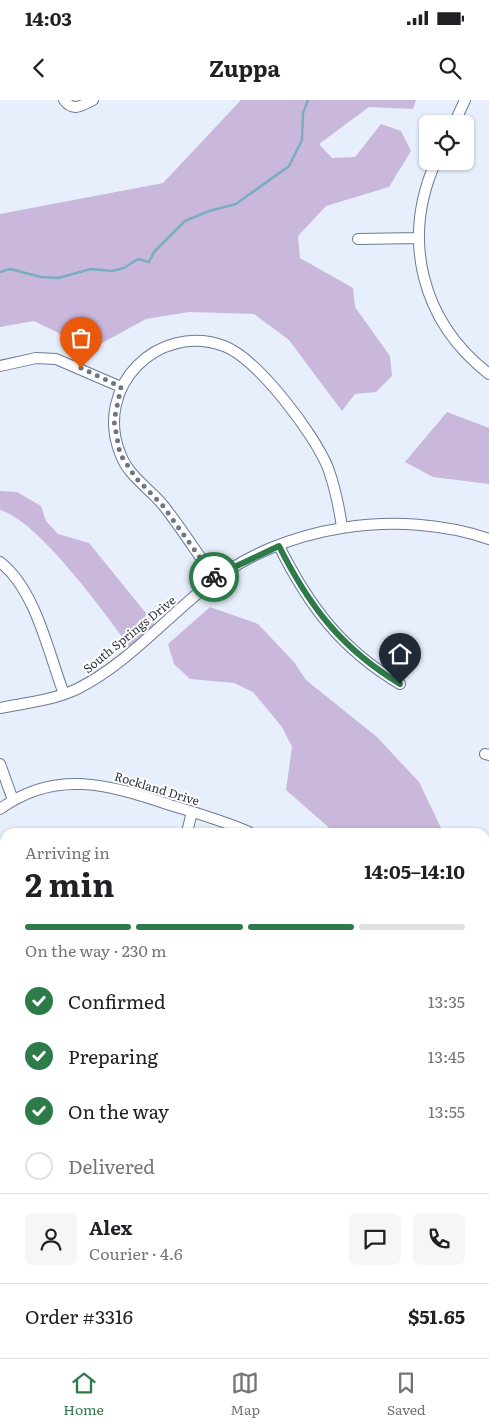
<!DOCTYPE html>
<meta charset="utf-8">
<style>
:root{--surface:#fff;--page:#f6f6f6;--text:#202124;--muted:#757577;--line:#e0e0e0;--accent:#2e7b4a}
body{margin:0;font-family:Literata,serif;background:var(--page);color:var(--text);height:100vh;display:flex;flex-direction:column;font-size:19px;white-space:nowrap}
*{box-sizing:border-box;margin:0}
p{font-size:16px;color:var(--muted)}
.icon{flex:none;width:28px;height:28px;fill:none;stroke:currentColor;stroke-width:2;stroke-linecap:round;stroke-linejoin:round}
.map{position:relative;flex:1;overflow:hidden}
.drawer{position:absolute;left:0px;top:728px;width:490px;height:531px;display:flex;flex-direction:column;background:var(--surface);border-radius:15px 15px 0 0;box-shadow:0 1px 4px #0004}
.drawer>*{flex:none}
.buttons{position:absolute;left:419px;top:15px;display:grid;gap:10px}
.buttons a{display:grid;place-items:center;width:55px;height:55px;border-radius:8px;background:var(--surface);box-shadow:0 1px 4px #0004;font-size:25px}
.pin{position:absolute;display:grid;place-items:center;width:42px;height:42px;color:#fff;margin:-51px -21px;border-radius:50% 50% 50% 0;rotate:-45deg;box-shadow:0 0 5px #0007}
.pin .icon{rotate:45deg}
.courier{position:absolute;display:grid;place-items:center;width:50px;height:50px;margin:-25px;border:4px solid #2e7b4a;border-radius:50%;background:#fff;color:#222;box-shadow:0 1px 6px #0007}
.headline em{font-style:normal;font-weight:700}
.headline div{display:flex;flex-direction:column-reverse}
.headline{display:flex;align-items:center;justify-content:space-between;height:85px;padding:0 25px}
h1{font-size:32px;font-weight:700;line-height:38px}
.bar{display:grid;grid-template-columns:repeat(4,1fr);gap:8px 5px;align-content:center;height:60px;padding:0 25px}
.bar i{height:6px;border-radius:4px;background:var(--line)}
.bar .current{background:var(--accent)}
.bar p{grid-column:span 4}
.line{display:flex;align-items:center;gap:12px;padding:0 25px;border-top:1px solid var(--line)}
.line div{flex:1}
.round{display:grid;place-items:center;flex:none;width:52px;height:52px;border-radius:8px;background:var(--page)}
ol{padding:0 25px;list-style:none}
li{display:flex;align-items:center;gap:15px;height:55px}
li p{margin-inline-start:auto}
li .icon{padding:5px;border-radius:50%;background:var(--accent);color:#fff;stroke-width:4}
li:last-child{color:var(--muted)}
li i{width:28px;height:28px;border:2px solid var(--line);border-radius:50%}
.status{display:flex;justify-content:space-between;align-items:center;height:35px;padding:0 25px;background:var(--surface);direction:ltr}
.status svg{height:14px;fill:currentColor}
header{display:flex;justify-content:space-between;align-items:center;height:65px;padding:0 25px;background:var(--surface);font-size:22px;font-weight:700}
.dock{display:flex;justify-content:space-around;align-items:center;height:70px;border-top:1px solid var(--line);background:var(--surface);font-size:14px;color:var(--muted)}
.dock a{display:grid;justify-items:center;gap:2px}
.dock .current{color:var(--accent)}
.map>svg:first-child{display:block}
.green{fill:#c9b8dc}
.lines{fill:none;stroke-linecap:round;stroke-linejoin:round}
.stream{stroke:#7cadbf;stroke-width:2.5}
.minor-casing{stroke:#6a7a98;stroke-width:12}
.minor{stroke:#fff;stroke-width:10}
.done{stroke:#6f7683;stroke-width:5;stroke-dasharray:0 9}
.route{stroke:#2e7b4a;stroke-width:6}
.labels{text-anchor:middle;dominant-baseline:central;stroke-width:4;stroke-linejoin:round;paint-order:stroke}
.street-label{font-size:12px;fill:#2e3542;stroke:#fff}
</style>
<div class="status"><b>14:03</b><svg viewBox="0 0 49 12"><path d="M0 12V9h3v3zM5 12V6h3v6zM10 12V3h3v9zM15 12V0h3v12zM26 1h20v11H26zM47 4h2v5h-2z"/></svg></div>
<header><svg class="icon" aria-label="back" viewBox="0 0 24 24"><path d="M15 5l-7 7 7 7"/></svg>Zuppa<svg class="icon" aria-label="search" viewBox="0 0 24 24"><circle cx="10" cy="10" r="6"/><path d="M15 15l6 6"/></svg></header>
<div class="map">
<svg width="489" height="1258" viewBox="0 0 489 1258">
<rect width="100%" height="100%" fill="#e7effc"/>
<path class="green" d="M241,0H416L413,9L369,7L319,44L332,58L355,57L381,24L401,31L411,51L389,87L326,106L298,136L300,158L353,188L355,207L390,256L392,276L376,292L355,294L342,311L289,240L254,214L189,212L146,219L91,249L34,221L0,227V114L163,83Z
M447,312L489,328V384L433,377L405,362Z
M0,391L17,392L41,406L46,421L58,434L89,443L158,528L132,550C107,516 39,421 0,410Z
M210,507L258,524L294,562L306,580L377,637L419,682L443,732H334L286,690L292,647L282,627L253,592L234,583L190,579L174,564L168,544Z
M485,921L489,925V1150L485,1158Z
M0,955L5,962V1021L0,1019Z"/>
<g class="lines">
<path class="stream" d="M0,172L10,169L41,177L58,178L91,169L112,171L124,168L138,159L149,162L154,152L185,121L209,111L236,104L289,66L302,40L303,13L308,0"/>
<g class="minor-casing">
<path id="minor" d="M64,0C73,12 81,6 93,0
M454,24L465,0
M436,61C401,139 421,221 489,274
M358,139L418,138
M0,266L36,258L56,259L121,287
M279,446C309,506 341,549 400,584
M0,462C36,490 48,552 64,594
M216,479C198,455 182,429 163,405C148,387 128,376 120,353C94,287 157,222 224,246C258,259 315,335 328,368C335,387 339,407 342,427
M0,608C26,603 54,600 77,589C127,564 165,519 208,485C282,425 400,408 489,439
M485,654L489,655
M0,664L13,700
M0,709C56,668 110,685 170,705C197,713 224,721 249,732
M187,732L192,712
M0,885L5,889
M0,1065L5,1068
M0,1124L5,1118
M0,1173L5,1178
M225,1254L228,1258
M376,1254L381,1258
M296,1258L302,1254"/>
</g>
<use href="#minor" class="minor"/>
</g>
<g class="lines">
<path class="done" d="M81,268L121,287L114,321L120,354L136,378L163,406L214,477"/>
<path class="route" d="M214,477L216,479L226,471L279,446C309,506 341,548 400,584"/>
</g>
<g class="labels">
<g class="street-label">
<text transform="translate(129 534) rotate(-39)">South Springs Drive</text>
<text transform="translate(157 688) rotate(17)">Rockland Drive</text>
</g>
</g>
</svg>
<div class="buttons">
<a><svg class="icon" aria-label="locate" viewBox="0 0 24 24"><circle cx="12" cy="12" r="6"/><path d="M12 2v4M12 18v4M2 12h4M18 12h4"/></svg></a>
</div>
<div class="pin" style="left:81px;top:268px;background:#ea580c"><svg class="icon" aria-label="bag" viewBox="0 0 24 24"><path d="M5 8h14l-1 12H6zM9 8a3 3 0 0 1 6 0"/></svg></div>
<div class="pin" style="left:400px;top:584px;background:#1f2937"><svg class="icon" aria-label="home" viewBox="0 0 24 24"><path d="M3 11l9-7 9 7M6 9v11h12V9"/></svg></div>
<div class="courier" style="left:214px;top:477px"><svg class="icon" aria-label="bike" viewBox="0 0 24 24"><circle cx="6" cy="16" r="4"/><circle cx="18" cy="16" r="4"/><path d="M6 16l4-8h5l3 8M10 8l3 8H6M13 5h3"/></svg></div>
<section class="drawer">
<div class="headline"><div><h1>2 min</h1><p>Arriving in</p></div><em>14:05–14:10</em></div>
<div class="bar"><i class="current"></i><i class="current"></i><i class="current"></i><i></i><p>On the way · 230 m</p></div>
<ol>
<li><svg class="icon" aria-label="check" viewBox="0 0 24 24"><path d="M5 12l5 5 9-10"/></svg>Confirmed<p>13:35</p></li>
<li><svg class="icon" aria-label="check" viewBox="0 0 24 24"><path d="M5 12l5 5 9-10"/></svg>Preparing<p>13:45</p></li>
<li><svg class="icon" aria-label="check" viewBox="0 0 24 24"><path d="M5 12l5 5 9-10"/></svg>On the way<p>13:55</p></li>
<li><i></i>Delivered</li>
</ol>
<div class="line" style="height:90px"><a class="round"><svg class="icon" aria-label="person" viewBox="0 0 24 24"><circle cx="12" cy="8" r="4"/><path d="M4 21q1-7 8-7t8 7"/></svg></a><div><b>Alex</b><p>Courier · 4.6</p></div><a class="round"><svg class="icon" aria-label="chat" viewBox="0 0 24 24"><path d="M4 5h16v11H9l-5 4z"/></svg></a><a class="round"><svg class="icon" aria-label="phone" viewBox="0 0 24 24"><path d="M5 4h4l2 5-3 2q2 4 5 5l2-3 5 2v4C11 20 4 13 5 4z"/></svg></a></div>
<div class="line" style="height:65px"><div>Order #3316</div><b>$51.65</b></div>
</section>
</div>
<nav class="dock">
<a class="current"><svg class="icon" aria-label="home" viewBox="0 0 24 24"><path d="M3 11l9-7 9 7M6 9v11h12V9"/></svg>Home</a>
<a><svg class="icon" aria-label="map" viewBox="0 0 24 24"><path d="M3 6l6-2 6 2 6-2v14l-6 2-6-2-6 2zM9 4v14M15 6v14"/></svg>Map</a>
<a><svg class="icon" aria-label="saved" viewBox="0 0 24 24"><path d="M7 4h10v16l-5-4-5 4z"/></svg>Saved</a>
</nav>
